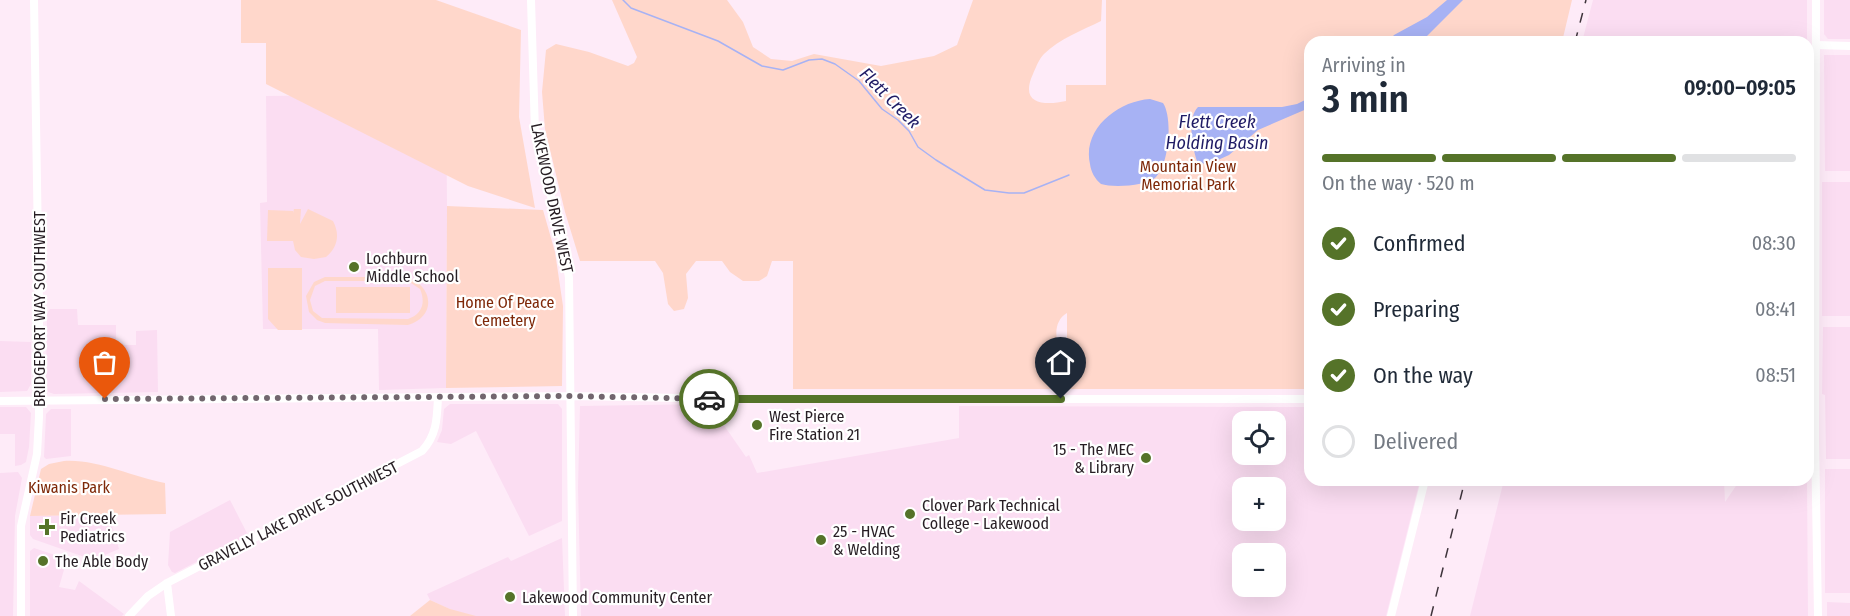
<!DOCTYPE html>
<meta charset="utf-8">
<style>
:root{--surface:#fff;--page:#f2f2f3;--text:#1f2937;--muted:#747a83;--line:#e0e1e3;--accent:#557329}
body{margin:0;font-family:"Fira Sans Condensed",sans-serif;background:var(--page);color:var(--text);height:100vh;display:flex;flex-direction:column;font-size:22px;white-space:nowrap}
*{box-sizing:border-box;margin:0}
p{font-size:20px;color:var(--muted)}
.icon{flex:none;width:33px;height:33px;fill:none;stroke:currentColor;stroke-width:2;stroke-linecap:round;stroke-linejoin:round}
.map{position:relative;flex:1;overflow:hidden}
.sheet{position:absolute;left:1304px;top:36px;width:510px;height:450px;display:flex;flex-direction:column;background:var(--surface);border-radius:18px;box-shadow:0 6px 24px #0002}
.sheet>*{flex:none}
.fabs{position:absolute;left:1232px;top:411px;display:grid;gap:12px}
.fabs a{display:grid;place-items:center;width:54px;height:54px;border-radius:12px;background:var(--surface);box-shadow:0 6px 24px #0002;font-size:30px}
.pin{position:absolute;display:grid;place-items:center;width:51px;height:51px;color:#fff;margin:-62px -26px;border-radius:50% 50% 50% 0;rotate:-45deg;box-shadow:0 0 6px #0007}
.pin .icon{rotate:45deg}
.courier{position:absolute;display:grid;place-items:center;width:60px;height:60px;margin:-30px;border:4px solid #557329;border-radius:50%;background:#fff;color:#222;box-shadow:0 2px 8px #0007}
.overview em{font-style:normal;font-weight:600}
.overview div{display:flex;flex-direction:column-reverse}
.overview{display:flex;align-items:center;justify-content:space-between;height:102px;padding:0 18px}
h1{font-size:39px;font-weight:600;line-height:45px}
.bar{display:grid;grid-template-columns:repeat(4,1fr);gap:9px 6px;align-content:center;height:72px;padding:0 18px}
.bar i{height:8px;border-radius:4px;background:var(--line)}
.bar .on{background:var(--accent)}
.bar p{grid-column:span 4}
ol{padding:0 18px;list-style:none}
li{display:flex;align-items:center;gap:18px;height:66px}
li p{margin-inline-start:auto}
li .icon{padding:6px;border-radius:50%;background:var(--accent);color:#fff;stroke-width:4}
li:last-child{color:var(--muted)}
li i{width:33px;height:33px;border:3px solid var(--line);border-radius:50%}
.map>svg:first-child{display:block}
.built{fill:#fbddf2;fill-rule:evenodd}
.green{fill:#ffd7cb;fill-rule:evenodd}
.water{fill:#a7b2f4}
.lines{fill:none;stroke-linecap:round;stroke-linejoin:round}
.stream{stroke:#a7b2f4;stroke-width:1.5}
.secondary{stroke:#fff;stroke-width:8}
.primary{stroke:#fff;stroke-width:8}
.rail{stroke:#3e343b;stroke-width:1.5;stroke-dasharray:10 10;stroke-linecap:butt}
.done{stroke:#72666e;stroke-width:6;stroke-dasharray:0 10.8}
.route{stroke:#557329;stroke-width:8}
.poi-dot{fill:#557329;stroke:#fff;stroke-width:2}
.labels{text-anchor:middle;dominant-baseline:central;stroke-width:4.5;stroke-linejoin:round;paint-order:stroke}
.park-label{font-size:16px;fill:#7e2808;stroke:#fff}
.street-label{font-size:16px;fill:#271e24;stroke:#fff}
.poi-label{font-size:16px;fill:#271e24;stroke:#fff;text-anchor:start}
.water-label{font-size:18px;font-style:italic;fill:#1f1b65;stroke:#fff}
</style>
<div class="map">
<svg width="1850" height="616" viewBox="0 0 1850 616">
<rect width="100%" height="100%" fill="#feebf8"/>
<path class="built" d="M1593,0H1807V42H1582Z
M1824,0H1850V39H1828L1824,34Z
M1824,55H1850V171H1825Z
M446,94L447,206L446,388L379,390L378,329H263L260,203L267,202L266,96Z
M1822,182H1850V316H1822Z
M50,309H77L78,325H116V345H136V331L157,330L158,392L54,394L48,392L46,388L47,313Z
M1823,327H1850V459H1826L1825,395L1822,394Z
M0,341L31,342V384L27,391L0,392Z
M450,404H558L562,409V521L529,536L476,431L451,444L437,442L442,430L444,409Z
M706,404V421H721L746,457L749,455L757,473L959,438V406L1309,407L1310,480H1420L1386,616H581L578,487L580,406ZM1242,422H1275V454H1242ZM1242,488H1275V520H1242ZM1242,554H1275V586H1242Z
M0,407H26L31,413L29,447L26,462L21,465L15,466V434H0Z
M51,409H71V456L46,459L44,457L46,414Z
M1825,469H1850V593H1825Z
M18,472L22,478L15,516L13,616H0V473Z
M1504,480H1724L1725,502L1740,480H1807L1808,616H1470Z
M230,500L248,535L175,573L172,572L168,565L170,532Z
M109,515L119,549L93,560L33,539L30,535V516Z
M562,538L565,616H465L430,600L427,594L508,557L511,561Z
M34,548L67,559L59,587L75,590L79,581L124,614L122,616H30V551Z
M1827,602L1850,603V616H1827Z"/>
<path class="green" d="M241,0H436L521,30L519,117L535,208L468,186L266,84V43H241Z
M612,0H727L743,22L753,47L771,59L792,61L814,54L881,66L934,56L957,45L973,0H1102L1101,21C1083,30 1059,39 1044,54C1039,59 1036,67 1033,74C1019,104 1044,106 1066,101V85H1106V0H1572L1562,42H1310L1309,389H793V261H772L767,276L759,281H743L730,272L722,261H696L686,274L688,298L684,309L674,311L668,304L663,273L655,261H580L565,212L545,129L542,92L546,50L556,44L589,52L628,66L634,63L637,57ZM1067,313V356L1066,357C1055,347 1051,322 1067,313Z
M447,206L543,210L555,252L563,306L562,386L446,388Z
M294,209H301L300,224L308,209L333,221C340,234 338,247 326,257L314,259L301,257L295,250L293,241H267L268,210L293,211V213Z
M268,268H302V330H278L268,319Z
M325,277H404C433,283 438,316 408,325L325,323L317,320L309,312L306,296L314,282ZM325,281H408L420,289C426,303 422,314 408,319L322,318L313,311L310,300L315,286Z
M336,287H410V313H336Z
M64,461C98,459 132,477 165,483L166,514L30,516L41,469L49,464Z
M430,600L450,609L476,616H410Z"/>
<path class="water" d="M1447,0H1463L1421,42H1388L1394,35L1427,17Z
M1309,98V108L1258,130L1229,155L1207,165L1197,161C1192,147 1187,118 1198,107H1282L1297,104Z
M1150,99L1163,103C1173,118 1169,164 1156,177C1147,186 1113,188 1101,184C1095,179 1091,172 1090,164C1082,129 1118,101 1150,99Z"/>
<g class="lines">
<path class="stream" d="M623,0L631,8L718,41L762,66L783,70L809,60L822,59L835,64L859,81L882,109L898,120L909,131L918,147L936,160L985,190L1009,193H1024L1069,175"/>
<path class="secondary" d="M531,0L535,132L565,252L569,278L573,616
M1816,45L1850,46
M0,401L572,396L737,399H1310
M167,583L171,616
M129,616L148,596L167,583L422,451C437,435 437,418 438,397
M1391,616L1425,480"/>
<path class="primary" d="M1816,0L1815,439L1818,616
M1808,367L1814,351
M21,616V526L37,454L39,417V304L34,0"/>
<path class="rail" d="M1575,42L1586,0
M1431,616L1465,480"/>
</g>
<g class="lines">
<path class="done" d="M105,399L572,396L709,399"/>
<path class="route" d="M709,399H1061"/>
</g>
<g class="poi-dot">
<circle cx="354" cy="267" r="6"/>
<circle cx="757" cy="425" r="6"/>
<circle cx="1146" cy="458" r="6"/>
<circle cx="910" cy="514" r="6"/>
<path d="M44 518h6v6h6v6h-6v6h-6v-6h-6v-6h6z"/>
<circle cx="821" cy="540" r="6"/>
<circle cx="43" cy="561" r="6"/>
<circle cx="510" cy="597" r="6"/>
</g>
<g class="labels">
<g class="park-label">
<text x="1188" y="166">Mountain View<tspan x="1188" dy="18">Memorial Park</tspan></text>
<text x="505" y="302">Home Of Peace<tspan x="505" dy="18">Cemetery</tspan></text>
<text x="69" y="487">Kiwanis Park</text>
</g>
<g class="street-label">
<text transform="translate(552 198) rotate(78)">LAKEWOOD DRIVE WEST</text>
<text transform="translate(39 309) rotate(-90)">BRIDGEPORT WAY SOUTHWEST</text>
<text transform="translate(298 516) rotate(-27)">GRAVELLY LAKE DRIVE SOUTHWEST</text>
</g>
<g class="poi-label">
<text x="366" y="258">Lochburn<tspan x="366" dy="18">Middle School</tspan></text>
<text x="769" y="416">West Pierce<tspan x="769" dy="18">Fire Station 21</tspan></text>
<text x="1134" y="449" text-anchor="end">15 - The MEC<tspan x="1134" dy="18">&amp; Library</tspan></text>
<text x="922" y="505">Clover Park Technical<tspan x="922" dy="18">College - Lakewood</tspan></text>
<text x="60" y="518">Fir Creek<tspan x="60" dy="18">Pediatrics</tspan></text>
<text x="833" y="531">25 - HVAC<tspan x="833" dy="18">&amp; Welding</tspan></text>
<text x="55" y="561">The Able Body</text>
<text x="522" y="597">Lakewood Community Center</text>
</g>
<g class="water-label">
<text transform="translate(890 98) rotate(45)">Flett Creek</text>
<text x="1217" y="122">Flett Creek<tspan x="1217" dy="21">Holding Basin</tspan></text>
</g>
</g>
</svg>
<div class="fabs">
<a><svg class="icon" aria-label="locate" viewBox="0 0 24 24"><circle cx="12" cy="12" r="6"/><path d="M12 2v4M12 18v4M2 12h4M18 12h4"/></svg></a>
<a>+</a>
<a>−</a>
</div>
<div class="pin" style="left:105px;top:399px;background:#ea580c"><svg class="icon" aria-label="bag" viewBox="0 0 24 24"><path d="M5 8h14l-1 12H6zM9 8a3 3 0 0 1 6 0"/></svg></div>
<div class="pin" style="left:1061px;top:399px;background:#1f2937"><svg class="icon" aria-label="home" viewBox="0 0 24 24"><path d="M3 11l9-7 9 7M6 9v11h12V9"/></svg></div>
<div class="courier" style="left:709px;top:399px"><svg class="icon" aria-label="car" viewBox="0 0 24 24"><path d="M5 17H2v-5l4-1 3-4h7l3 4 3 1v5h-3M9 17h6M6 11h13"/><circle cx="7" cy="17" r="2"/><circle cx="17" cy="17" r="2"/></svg></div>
<section class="sheet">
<div class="overview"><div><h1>3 min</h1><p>Arriving in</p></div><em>09:00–09:05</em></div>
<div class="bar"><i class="on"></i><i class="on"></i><i class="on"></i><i></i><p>On the way · 520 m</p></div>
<ol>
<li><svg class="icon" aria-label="check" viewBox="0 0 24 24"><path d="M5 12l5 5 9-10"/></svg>Confirmed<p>08:30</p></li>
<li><svg class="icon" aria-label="check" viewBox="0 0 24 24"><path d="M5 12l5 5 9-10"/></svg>Preparing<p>08:41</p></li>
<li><svg class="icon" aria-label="check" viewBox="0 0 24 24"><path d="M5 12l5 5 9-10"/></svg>On the way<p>08:51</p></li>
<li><i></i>Delivered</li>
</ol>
</section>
</div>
